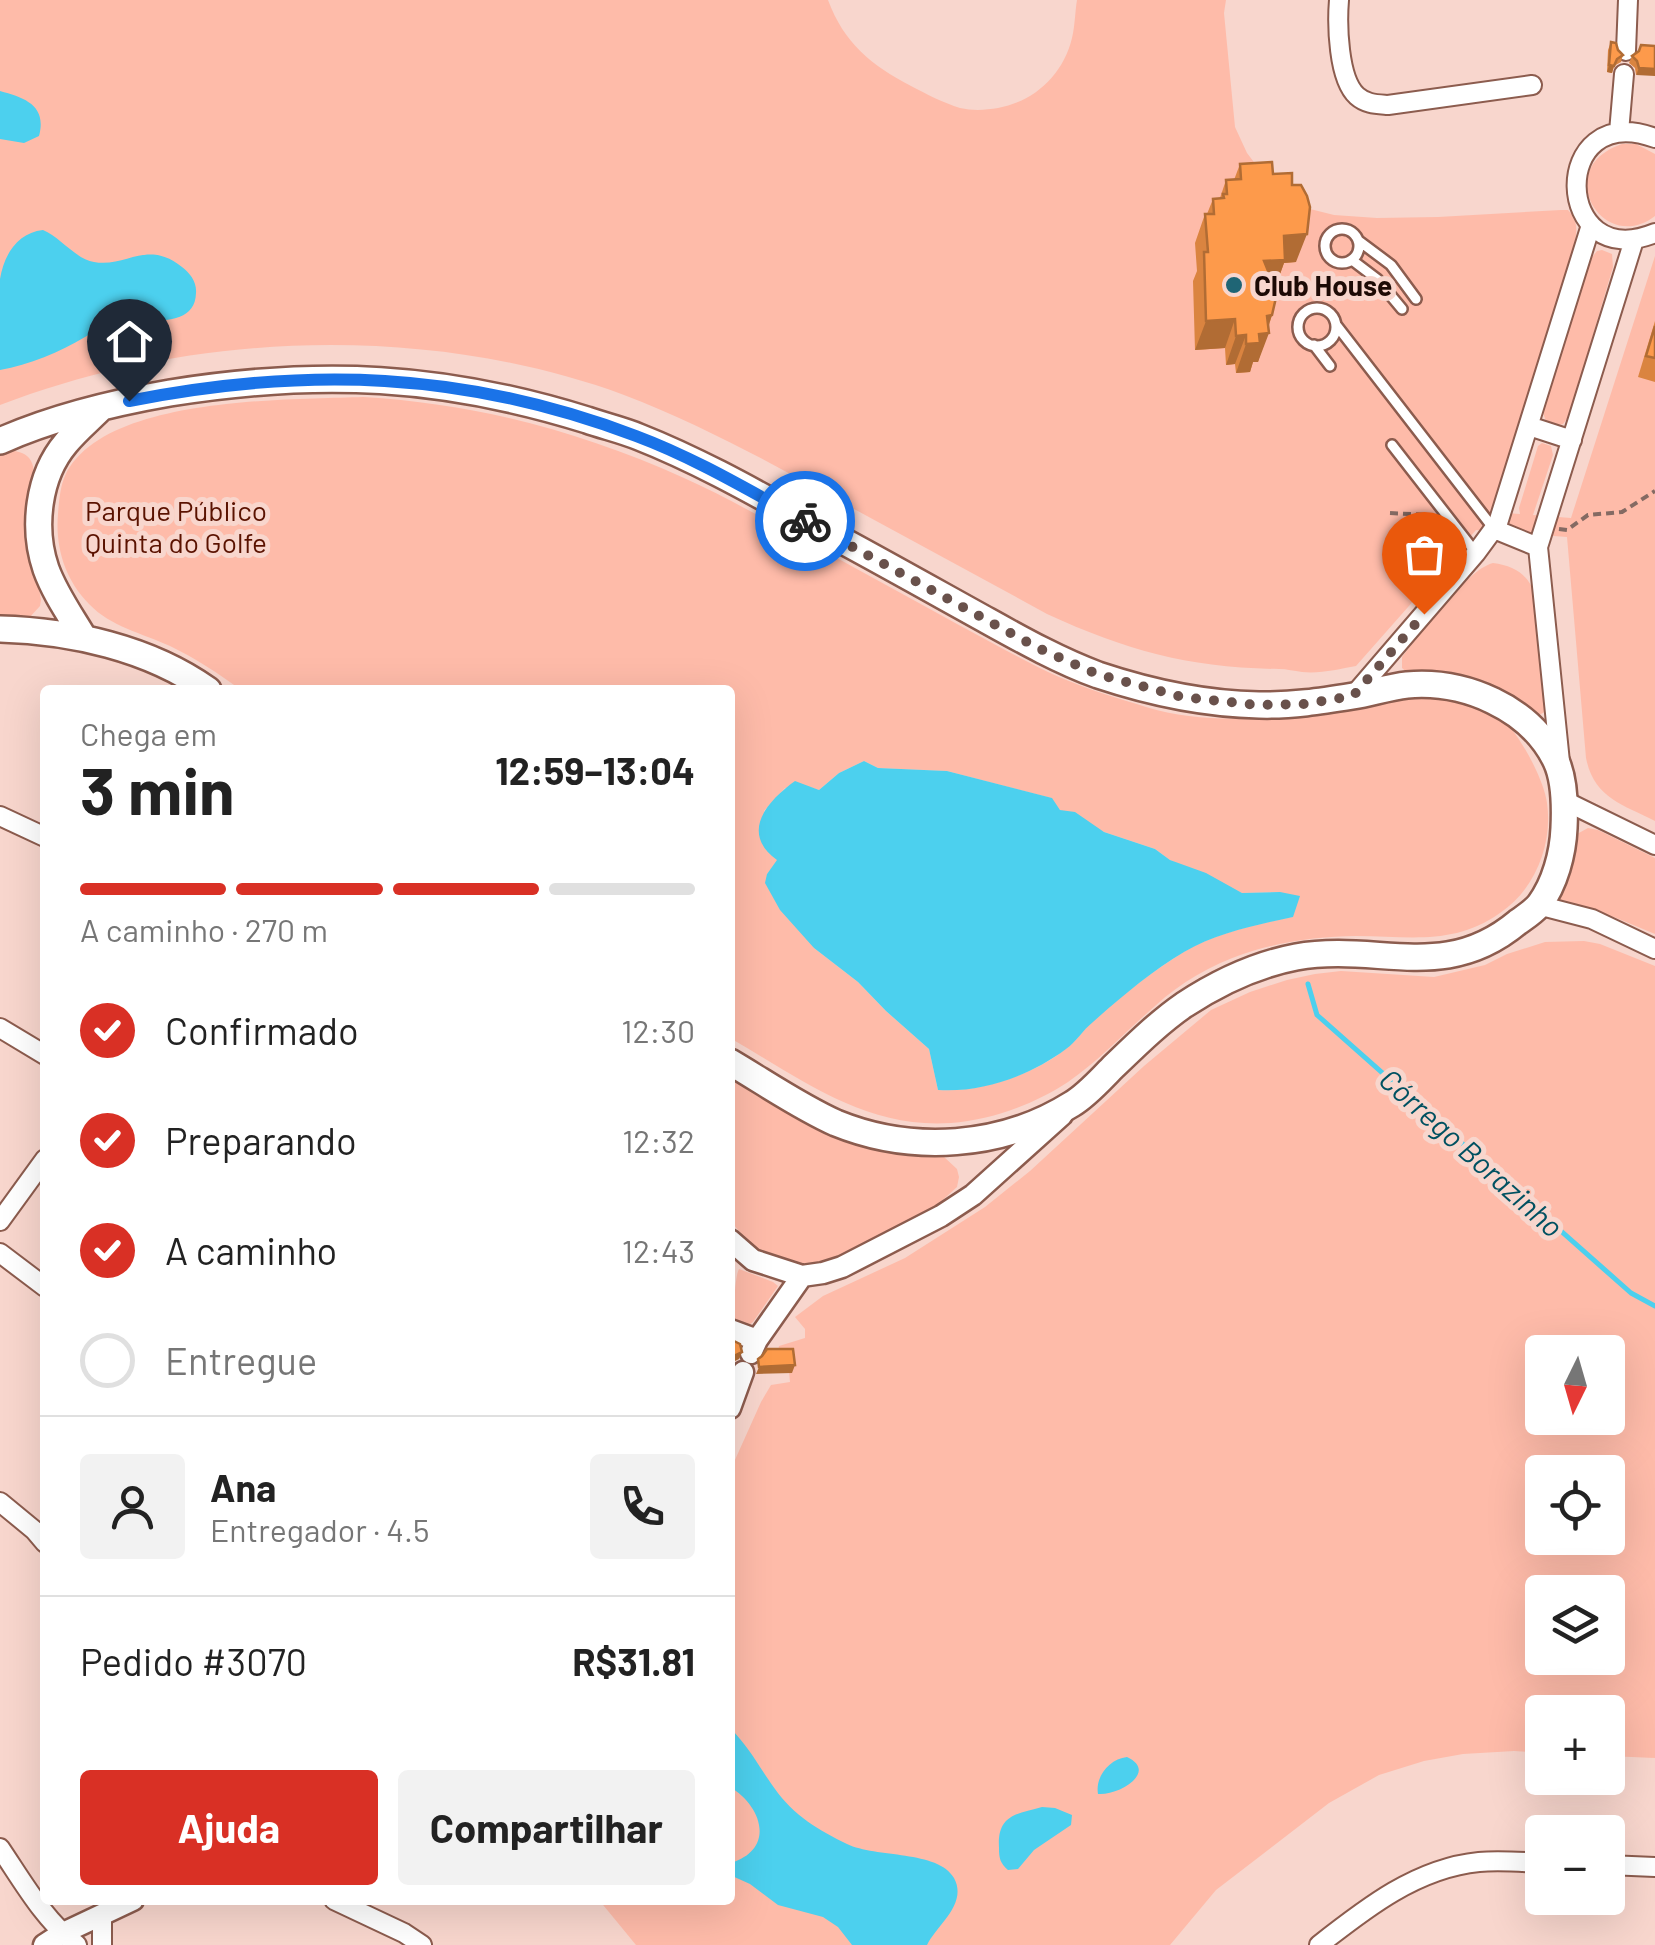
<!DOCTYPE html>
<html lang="pt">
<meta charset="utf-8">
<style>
:root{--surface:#fff;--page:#f2f2f2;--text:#222;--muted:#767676;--line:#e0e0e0;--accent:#d93025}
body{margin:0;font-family:Barlow,sans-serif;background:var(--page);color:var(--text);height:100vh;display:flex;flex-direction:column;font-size:38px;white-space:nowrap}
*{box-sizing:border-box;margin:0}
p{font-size:32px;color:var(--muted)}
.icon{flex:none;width:55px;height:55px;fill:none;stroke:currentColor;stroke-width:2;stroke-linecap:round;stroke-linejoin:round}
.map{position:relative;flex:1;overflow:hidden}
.drawer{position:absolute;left:40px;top:685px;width:695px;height:1220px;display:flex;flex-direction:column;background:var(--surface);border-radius:10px;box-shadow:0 10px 40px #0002}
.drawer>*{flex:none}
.needle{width:65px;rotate:185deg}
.fabs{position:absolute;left:1525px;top:1335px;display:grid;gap:20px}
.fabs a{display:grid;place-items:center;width:100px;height:100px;border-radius:10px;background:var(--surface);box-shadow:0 10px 40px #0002;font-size:50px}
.pin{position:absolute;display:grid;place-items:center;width:85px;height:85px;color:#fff;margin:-102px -42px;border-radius:50% 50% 50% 0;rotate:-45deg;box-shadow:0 0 10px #0007}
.pin .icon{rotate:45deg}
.courier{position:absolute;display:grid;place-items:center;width:100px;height:100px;margin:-50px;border:8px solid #1a73e8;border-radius:50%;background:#fff;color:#222;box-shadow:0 2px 12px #0007}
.summary em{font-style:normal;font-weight:700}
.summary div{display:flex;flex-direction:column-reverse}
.summary{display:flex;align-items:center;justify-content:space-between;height:170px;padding:0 40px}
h1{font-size:65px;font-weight:700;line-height:75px}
.bar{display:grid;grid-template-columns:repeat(4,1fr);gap:15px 10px;align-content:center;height:120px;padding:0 40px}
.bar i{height:12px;border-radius:8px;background:var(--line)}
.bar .active{background:var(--accent)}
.bar p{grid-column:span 4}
.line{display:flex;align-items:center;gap:25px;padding:0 40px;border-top:2px solid var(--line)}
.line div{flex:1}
.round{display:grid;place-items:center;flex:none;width:105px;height:105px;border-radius:10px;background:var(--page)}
ol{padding:0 40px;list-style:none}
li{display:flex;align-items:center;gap:30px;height:110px}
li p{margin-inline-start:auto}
li .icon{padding:10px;border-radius:50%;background:var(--accent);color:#fff;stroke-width:4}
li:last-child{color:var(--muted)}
li i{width:55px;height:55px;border:5px solid var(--line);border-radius:50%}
.primary-button{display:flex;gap:20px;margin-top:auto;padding:20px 40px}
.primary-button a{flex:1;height:115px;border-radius:10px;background:var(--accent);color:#fff;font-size:40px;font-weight:700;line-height:115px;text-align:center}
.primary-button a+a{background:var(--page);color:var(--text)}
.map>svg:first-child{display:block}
.green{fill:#febba9;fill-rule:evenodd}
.water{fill:#4cd0ee}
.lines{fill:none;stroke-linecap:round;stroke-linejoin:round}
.stream{stroke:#4cd0ee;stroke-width:5}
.service-casing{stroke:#8c5c4e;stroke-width:14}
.minor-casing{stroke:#8c5c4e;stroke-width:22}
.tertiary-casing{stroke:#8c5c4e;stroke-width:25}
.secondary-casing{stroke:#8c5c4e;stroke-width:30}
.path{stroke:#846a63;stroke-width:4;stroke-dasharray:8 5;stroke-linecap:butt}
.service{stroke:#fff;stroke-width:9}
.minor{stroke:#fff;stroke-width:18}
.tertiary{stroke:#fff;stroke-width:20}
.secondary{stroke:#fff;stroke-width:25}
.wall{fill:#da8440}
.shaded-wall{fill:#b16c34}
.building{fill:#fd9a4b;stroke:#b16c34;stroke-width:2.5}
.done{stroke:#69514b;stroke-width:10;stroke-dasharray:0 18}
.route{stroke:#1a73e8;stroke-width:12}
.poi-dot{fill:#1f6575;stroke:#f8d6cd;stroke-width:4}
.labels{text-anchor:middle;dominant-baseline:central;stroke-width:10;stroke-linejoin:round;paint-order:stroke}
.poi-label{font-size:28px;font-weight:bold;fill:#1c0a05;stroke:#f8d6cd;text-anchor:start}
.park-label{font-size:28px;fill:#5a1200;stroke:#f8d6cd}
.water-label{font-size:30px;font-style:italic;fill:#005161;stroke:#f8d6cd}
</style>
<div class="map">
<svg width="1655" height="1945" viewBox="0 0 1655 1945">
<rect width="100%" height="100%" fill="#f8d6cd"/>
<path class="green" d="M0,0H828C844,43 871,65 911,86C926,94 944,103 960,108C973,111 986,110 998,108C1035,101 1063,75 1072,38C1075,26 1075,12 1077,0H1226L1224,13L1235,127L1247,153L1266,178L1286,197L1310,209L1334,215L1377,218L1438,217L1561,210H1568C1578,220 1577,230 1575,243L1491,512L1520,514L1519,508L1538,446L1542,443L1551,446L1553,455L1533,515L1571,518L1655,256V821C1622,804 1594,798 1586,758L1567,537L1476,530L1356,666C1339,669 1320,674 1302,672C1294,671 1287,669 1279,669C1190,668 1128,651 1047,614C976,575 905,537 834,498C766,460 697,423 624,395C429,323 192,331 0,405Z
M1622,144H1636L1655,154V216C1603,256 1550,168 1622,144Z
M1602,250L1612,254L1613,267L1569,416L1563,424L1554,426L1546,421L1543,413L1589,261L1597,251Z
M363,397C478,404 579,431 684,478C722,495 759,516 796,536C850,565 903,594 957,624C991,642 1024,661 1059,677C1087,689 1117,698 1146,707C1215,728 1292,716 1362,706C1382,704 1424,695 1442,697C1449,698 1491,711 1497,715C1517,728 1544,779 1547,803C1553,844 1535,890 1500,913C1453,946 1410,936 1356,936C1320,936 1278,942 1243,954C1211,965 1180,983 1155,1006C1126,1031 1100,1060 1068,1082C1035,1104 991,1120 951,1123C865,1129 801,1079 730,1038V690H241C218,673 195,658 170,646C142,633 111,627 89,604C65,580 55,547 58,514C59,502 60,487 65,476C102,396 287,400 363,397ZM864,761L878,768L947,771L1051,798L1060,810L1104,832L1155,849L1170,860L1242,893L1280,892L1292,917C1255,925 1215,933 1182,953C1150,973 1117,999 1090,1024C1082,1032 1076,1041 1068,1047C1037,1074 979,1093 938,1090L929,1049L886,1011L858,982L814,948L767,874L778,860L764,811L785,788L806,786L819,790L839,773Z
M11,450C19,452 27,453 31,461C39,475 27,500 27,515C26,547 37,570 41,600L40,606L29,618L0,619V453Z
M1493,563C1514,566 1527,573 1535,594L1546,711L1536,717L1410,675L1402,668V657C1421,634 1466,570 1493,563Z
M1588,828L1598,830L1655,858V934L1614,917L1558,903L1556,894L1575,838L1577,834Z
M1584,941L1600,944L1655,966V1758L1608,1756V1712H1542V1753L1514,1751L1463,1754L1424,1761L1379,1775L1329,1803L1216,1890L1170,1945H636L599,1900H730V1471L761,1402L771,1385L790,1382L788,1361H776L779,1346L805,1338V1329L795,1317L823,1296L905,1258L985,1207L1030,1171L1144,1066L1211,1010L1250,992L1287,980L1315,974L1341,971L1434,977L1485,965L1507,954L1545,942ZM1542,1352H1608V1418H1542ZM1542,1472H1608V1538H1542ZM1542,1592H1608V1658H1542Z
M730,1075L943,1156L957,1169L959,1177L957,1187L935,1207L868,1243L836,1258L815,1265H798L761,1253L750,1245L730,1220Z
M739,1269L773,1282L778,1286L753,1322L745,1328L734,1323L733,1319C734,1307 735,1276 739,1269Z"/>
<path class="water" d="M0,91C26,98 47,106 39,136L24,143L0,139Z
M43,230C60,237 77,260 94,262C126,268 147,239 182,267C190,273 197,282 196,293C195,335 131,314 104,324C98,326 92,333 85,337C60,352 29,365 0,370V279C4,255 17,233 43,230Z
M864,761L878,768L947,771L1052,798L1060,810L1075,812L1104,832L1155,849L1170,860L1206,873L1242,893L1280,892L1300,896L1293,917C1256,925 1217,933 1184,952C1152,971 1121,997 1093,1022C1083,1030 1076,1042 1066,1049C1030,1076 982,1093 938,1090L929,1049L886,1011L858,982L814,948L780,910L765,883L767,874L777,860C740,833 766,802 795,781L819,790L839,773Z
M730,1728C750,1748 759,1767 775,1789C793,1815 820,1831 847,1844C876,1858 938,1850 954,1878C968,1904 937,1925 927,1945H852L838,1927L823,1917L778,1905L750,1884L730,1875L731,1863C776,1849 762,1806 730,1787Z
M1127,1757C1159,1772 1118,1796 1098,1794C1095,1777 1109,1759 1127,1757Z
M1042,1807L1055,1808L1072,1815L1071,1825L1034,1850L1018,1869L1008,1870C1000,1863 999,1858 999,1848C997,1815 1016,1814 1042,1807Z"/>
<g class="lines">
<path class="stream" d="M1308,984L1317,1015L1631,1293L1655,1306"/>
<g class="service-casing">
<path id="service" d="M1325 246a17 17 0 1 1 34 0a17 17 0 1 1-34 0Z
M1359,241L1391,265L1416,299
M1352,260L1377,279L1402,309
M1298 327a19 19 0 1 1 38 0a19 19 0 1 1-38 0Z
M1337,326L1494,529
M1314,345L1330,366
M1392,445L1476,553"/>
</g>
<g class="minor-casing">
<path id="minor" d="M1339,0C1337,24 1338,79 1357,96C1366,104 1376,104 1388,105L1532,85
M1626,51L1628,0
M1619,132L1624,74
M1655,138C1548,99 1553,275 1655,233
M1529,426L1572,440
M1494,529L1538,547
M1353,696L1476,553L1498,523L1591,225
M1560,762L1538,547L1634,240
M1563,800L1655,845
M0,816L45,837
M1538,905L1592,919L1655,949
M0,1028L45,1055
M0,1221L45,1159
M0,1253L45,1287
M0,1502L34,1530L45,1543
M0,1848C23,1882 44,1920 77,1945
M1608,1865L1655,1867
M334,1900L404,1933L422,1945
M102,1916V1945
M1319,1945C1366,1908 1417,1868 1479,1862C1500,1860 1521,1862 1542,1863"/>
</g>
<g class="tertiary-casing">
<path id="tertiary" d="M730,1240L753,1260L802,1276L823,1273L842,1267L941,1216L973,1195L1062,1115
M730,1330L757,1340
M751,1353L757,1340L802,1276
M730,1408L743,1372
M44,1945L61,1934L133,1900"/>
</g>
<g class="secondary-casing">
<path id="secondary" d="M0,441C54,417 112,403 170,393C319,369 443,375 587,420C604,426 622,430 639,437C710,465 778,506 845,542C893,568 941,595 988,621C1024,641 1060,661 1098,675C1149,692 1205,704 1259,705C1291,706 1322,701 1353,696C1371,693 1389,687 1407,685C1464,680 1530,707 1556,761C1565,780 1565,807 1564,828C1563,853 1555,884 1539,905C1533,912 1525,917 1518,922C1444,984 1378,942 1296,957C1254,965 1219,982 1184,1005C1158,1023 1135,1046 1112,1068C1100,1080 1087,1095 1072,1104C1002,1148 912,1154 836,1123C800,1107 764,1082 730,1062
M0,629C71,631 149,648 208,690
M84,638C71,616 55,594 46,569C32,528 38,476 66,443C76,431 89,420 100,409"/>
</g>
<path class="path" d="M1390,513L1430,515
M1559,529L1567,530L1588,515L1622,512L1655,491"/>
<use href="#service" class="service"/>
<use href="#minor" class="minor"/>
<use href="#tertiary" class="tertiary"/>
<use href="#secondary" class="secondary"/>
</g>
<path class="wall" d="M1611,42L1623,55L1621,62L1614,66L1612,73L1607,72L1608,50Z
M1655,46L1636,75L1635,68L1629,63L1632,56Z
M1240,164L1273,174L1296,262L1284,263L1275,288L1272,315L1258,362H1253L1250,372L1236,373L1235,364L1226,365L1225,348L1195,350L1193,281L1197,271L1195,243L1205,214H1207L1213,199L1220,198L1226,180H1234Z
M1655,321V382L1638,377Z"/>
<path class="shaded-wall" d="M1609,65L1614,66L1612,73L1607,72Z
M1639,68L1655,69V76L1636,75Z
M1307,234L1296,262L1284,263L1275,288L1264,261L1284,236Z
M1272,315L1266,333H1269L1258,362H1253L1250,372L1236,373L1246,344L1267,316Z
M1235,319L1225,348L1195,350L1206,321Z
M1246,335L1235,364L1226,365L1236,336Z
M742,1352L739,1359L733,1362L730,1368L736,1355Z
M795,1365L792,1373L756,1374L759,1367Z"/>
<path class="building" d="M1611,42L1616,43L1618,50L1623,55L1617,59L1614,66L1609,65Z
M1641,45L1655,46V69L1639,68L1637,61L1632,56L1639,51Z
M1272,162L1273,174L1292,173V185H1301L1307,196L1310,207L1307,234L1284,236L1285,260L1264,261L1277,293L1272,315L1267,316L1269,333L1259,334L1260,343L1246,344V335L1236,336L1235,319L1206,321L1204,252H1208L1205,214H1214L1213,199L1224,198L1223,194H1227L1226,180L1241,179L1240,164Z
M1655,326V358L1646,356Z
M730,1339L740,1344L742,1352L736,1355L732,1362L730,1361Z
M767,1349H793L795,1365L759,1367L758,1359L762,1356Z"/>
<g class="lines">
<path class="done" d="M805,521L1038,648L1097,674L1182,697L1257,705L1304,704L1353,696L1424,614"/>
<path class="route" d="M129,401C306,366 465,371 636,436C695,458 750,491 805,521"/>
</g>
<circle class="poi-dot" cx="1234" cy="285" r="10"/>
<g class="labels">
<g class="poi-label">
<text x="1254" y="285">Club House</text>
</g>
<g class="park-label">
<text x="176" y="510">Parque Público<tspan x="176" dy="32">Quinta do Golfe</tspan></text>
</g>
<g class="water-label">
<text transform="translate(1472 1152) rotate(42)">Córrego Borazinho</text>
</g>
</g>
</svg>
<div class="fabs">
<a><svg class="needle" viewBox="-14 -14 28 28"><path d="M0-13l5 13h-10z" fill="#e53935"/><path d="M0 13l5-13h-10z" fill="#767676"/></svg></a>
<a><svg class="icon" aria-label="locate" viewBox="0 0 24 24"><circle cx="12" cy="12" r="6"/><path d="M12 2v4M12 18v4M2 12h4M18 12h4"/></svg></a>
<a><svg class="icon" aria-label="layers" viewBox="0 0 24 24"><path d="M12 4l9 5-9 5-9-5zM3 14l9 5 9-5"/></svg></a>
<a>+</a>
<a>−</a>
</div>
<div class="pin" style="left:1424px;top:614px;background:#ea580c"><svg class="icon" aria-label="bag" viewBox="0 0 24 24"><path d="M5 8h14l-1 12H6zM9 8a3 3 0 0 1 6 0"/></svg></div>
<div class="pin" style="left:129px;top:401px;background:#1f2937"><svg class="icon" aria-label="home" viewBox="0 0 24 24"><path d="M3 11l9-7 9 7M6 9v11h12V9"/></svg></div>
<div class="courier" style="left:805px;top:521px"><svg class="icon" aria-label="bike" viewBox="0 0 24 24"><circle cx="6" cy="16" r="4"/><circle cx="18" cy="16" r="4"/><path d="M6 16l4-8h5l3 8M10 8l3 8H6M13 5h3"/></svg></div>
<section class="drawer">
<div class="summary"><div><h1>3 min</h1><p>Chega em</p></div><em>12:59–13:04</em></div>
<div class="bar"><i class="active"></i><i class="active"></i><i class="active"></i><i></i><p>A caminho · 270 m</p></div>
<ol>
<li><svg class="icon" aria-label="check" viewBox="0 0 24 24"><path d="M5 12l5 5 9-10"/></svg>Confirmado<p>12:30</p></li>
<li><svg class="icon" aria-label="check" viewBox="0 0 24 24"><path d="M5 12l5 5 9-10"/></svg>Preparando<p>12:32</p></li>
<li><svg class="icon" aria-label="check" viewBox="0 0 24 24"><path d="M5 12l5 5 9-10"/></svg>A caminho<p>12:43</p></li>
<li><i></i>Entregue</li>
</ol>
<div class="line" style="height:180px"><a class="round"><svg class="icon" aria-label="person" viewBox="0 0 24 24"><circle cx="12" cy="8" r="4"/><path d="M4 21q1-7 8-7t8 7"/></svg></a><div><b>Ana</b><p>Entregador · 4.5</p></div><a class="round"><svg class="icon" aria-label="phone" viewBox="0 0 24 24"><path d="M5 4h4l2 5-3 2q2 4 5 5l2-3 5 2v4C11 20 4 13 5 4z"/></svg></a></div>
<div class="line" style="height:130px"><div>Pedido #3070</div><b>R$31.81</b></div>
<div class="primary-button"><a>Ajuda</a><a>Compartilhar</a></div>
</section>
</div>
